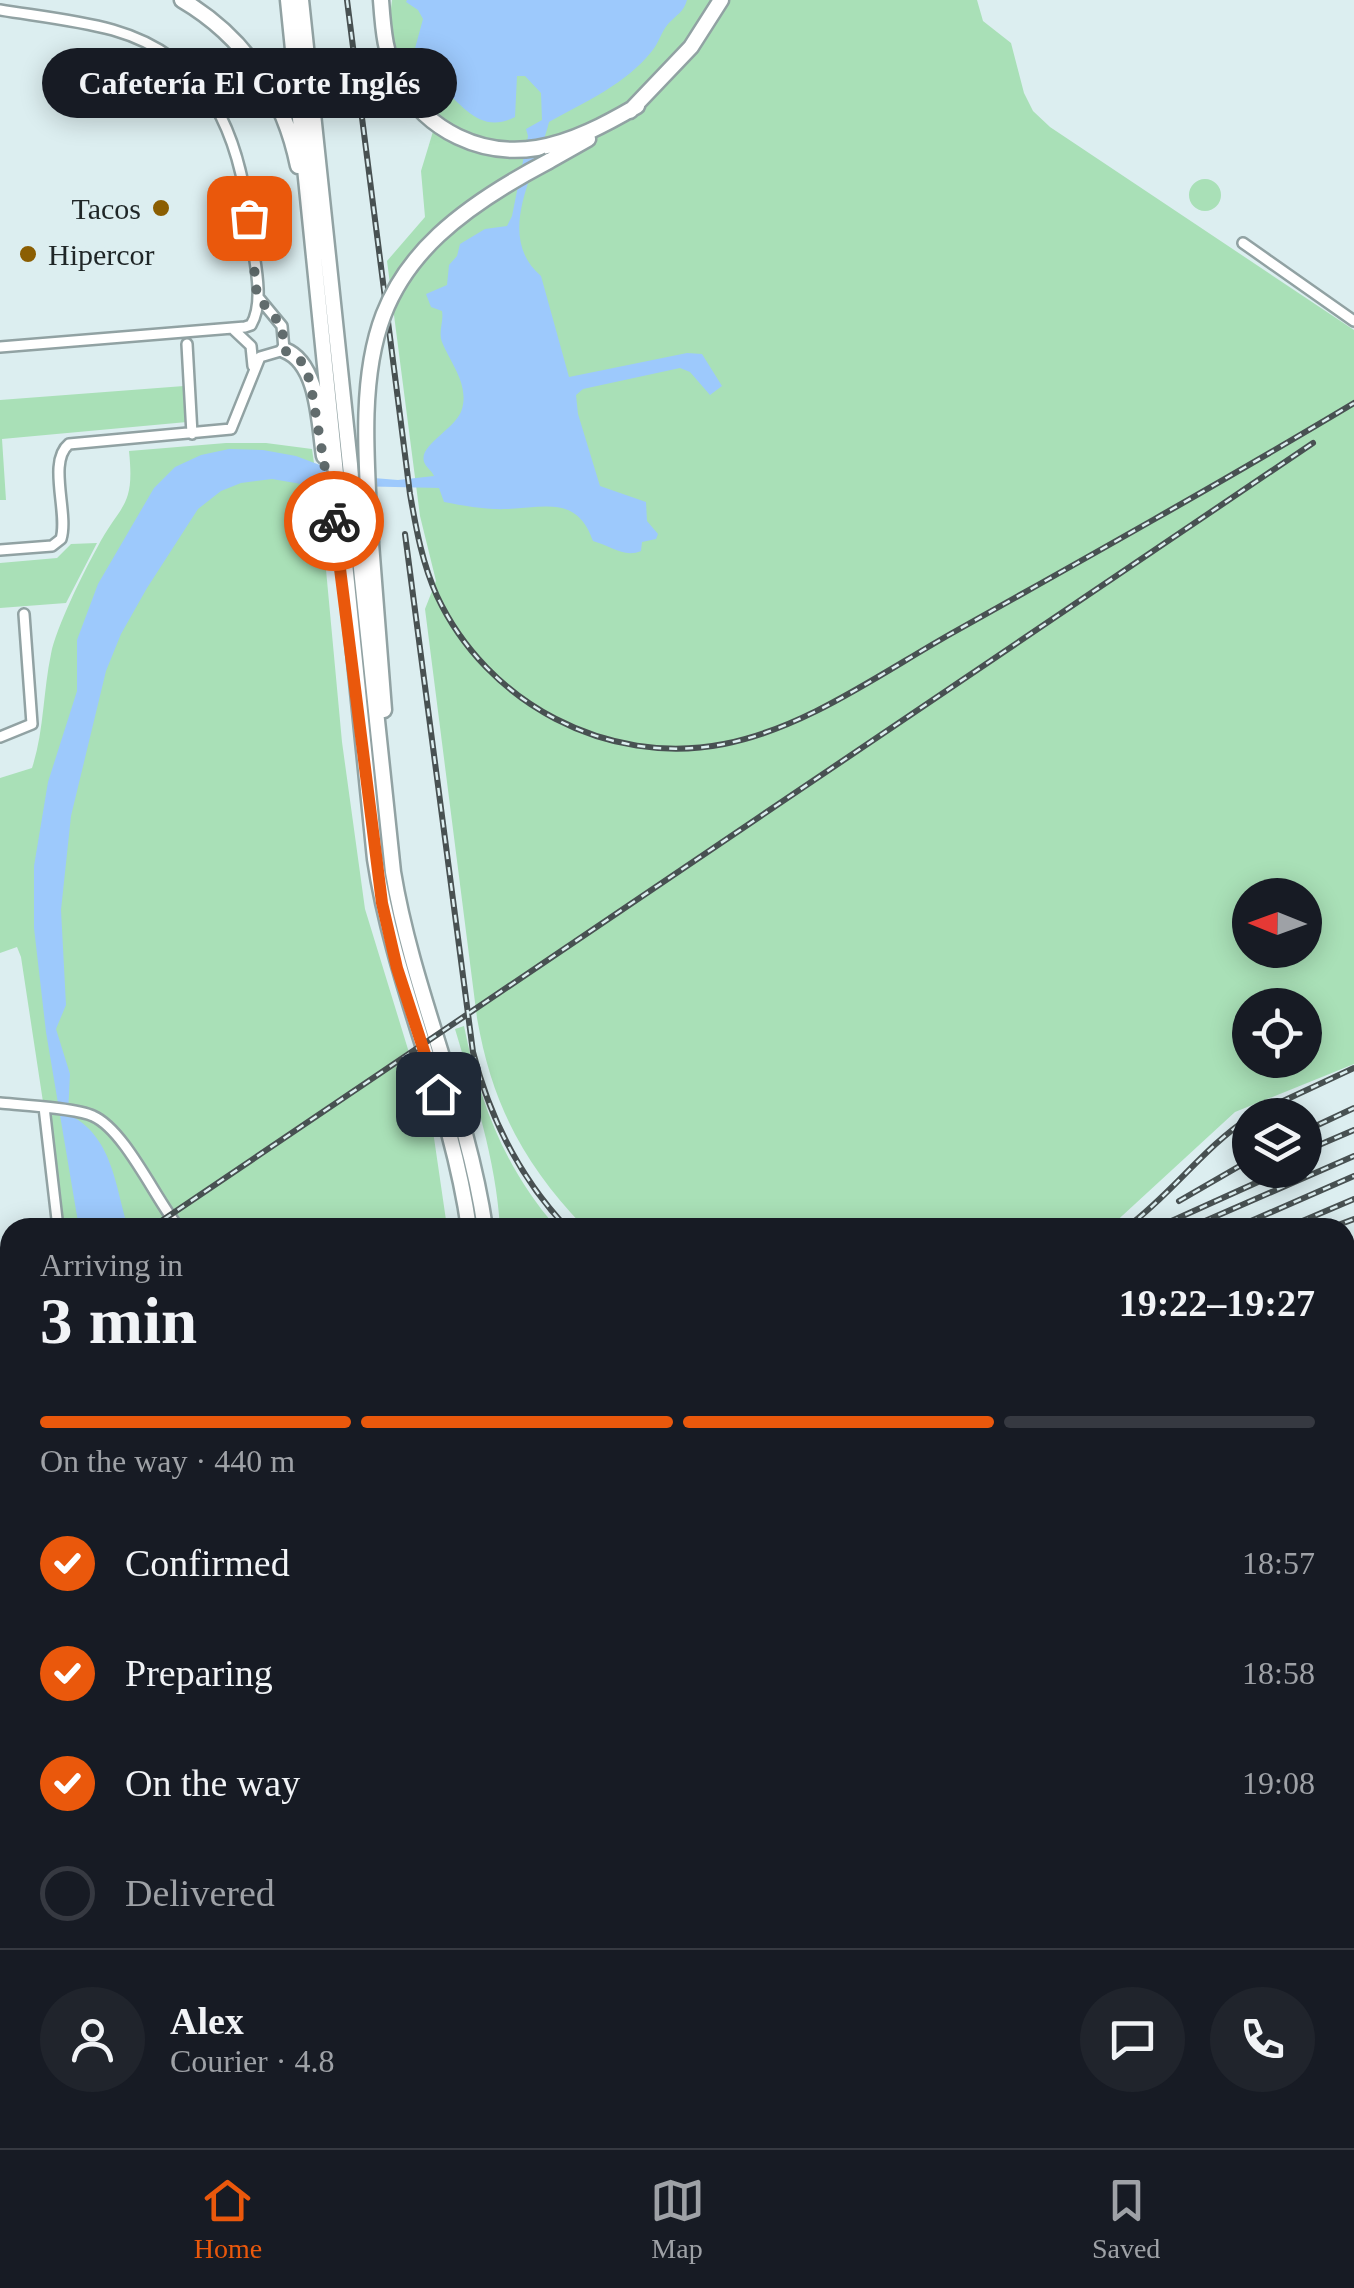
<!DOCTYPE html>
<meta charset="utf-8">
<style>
:root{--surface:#171b24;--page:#20242c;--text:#f1f3f6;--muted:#9ea1a6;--line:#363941;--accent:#ea580c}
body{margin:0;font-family:"Times New Roman",serif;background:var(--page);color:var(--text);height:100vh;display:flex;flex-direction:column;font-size:38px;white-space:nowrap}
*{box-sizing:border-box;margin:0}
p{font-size:32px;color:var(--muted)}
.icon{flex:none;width:55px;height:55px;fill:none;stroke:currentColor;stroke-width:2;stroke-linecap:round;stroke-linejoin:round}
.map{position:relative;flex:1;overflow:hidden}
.side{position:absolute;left:0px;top:1218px;width:1355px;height:932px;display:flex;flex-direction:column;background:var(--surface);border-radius:30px 30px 0 0;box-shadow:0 5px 25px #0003}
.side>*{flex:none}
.needle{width:65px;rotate:271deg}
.tools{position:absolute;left:1232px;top:878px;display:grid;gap:20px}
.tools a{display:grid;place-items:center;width:90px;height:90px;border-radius:50%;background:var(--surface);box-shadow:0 5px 25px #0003;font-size:50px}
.pin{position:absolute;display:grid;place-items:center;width:85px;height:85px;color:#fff;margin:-42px;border-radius:20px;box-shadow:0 5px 15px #0006}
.courier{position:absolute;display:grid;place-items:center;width:100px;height:100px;margin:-50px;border:8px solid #ea580c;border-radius:50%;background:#fff;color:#222;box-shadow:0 2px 12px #0007}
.bubble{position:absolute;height:70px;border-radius:35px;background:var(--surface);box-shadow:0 5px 25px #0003;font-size:32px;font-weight:700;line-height:70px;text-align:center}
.headline em{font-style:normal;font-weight:700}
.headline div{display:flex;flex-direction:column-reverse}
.headline{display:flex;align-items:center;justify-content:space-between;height:170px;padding:0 40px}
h1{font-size:65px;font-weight:700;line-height:75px}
.bar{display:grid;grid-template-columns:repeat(4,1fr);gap:15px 10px;align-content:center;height:120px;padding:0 40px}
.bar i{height:12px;border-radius:8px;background:var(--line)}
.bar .selected{background:var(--accent)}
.bar p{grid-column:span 4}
.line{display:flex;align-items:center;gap:25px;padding:0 40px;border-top:2px solid var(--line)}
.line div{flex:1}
.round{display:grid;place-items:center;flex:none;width:105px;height:105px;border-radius:52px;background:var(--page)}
ol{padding:0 40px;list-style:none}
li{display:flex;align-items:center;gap:30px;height:110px}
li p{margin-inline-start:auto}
li .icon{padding:10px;border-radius:50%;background:var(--accent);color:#fff;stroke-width:4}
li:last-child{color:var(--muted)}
li i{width:55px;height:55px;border:5px solid var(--line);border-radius:50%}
.menu{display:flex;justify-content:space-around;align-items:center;height:140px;border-top:2px solid var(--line);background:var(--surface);font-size:28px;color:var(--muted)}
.menu a{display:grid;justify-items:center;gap:5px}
.menu .selected{color:var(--accent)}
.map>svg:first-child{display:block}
.green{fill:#a9e0b7;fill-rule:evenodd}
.water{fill:#9dc9fc}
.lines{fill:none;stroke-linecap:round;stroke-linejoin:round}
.stream{stroke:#9dc9fc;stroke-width:2.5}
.minor-casing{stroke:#91a2a3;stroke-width:14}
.highway-casing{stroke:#91a2a3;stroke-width:19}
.minor{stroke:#fff;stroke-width:9}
.highway{stroke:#fff;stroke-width:14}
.rail-casing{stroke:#485152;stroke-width:6}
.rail{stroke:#dceef0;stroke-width:2.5;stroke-dasharray:8;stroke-linecap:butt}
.highway-bridge-casing{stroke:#91a2a3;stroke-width:19;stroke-linecap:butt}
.highway-bridge{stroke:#fff;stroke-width:14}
.done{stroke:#616c6d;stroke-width:10;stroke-dasharray:0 18}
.route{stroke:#ea580c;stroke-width:12}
.poi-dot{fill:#8b5e02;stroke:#dceef0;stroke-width:4}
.labels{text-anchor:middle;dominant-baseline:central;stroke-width:9;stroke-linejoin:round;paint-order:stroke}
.poi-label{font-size:30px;fill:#1f2627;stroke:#dceef0;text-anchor:end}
</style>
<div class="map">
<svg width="1354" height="2148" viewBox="0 0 1354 2148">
<rect width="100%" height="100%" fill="#dceef0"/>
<path class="green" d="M392,0H977L983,21L1011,43L1024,93L1033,111L1050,127L1354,330V1064L1235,1112L1110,1227H584C524,1164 492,1105 477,1018L425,609L436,581L420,516L387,261L425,217L421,171L438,115C410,84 385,44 392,0ZM1250,895H1305V950H1250ZM1250,1005H1305V1060H1250Z
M1189 195a16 16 0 1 1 32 0a16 16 0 1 1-32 0Z
M184,386L187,422L2,439L6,500H0V400Z
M226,443H266L312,449L320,505L342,742L365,909L433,1131L447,1227H62L21,957L17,947L0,953V778L32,768C44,732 43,692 51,654C56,628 83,573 97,548C121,502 135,509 129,451Z
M97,543L66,603L0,608V563L57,558L71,544Z
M464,1026C479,1101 505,1169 556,1227H500C496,1160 474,1093 455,1029Z
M0,1343L10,1345V1518L0,1513Z
M1354,1364V1482L1345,1472V1394Z
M1345,1530L1349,1534L1354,1531V1577L1351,1579L1345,1569Z
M10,1591V2140H55L52,2148H0V1609Z
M1346,1944L1354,1985V2012L1345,2015Z"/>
<path class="water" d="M407,0H687C684,12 676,15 668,24C661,32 659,43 652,51C626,84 585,102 549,122C538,169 493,235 541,276L569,377L687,353L702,354L722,386L710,395L690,372L680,368L583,389L576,395L578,414L600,486L646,502L647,521L658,534L656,539L642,542L641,551C624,558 611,546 593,541C577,495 545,508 507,509C487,510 465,506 444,502L439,488L307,485L272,479L241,483L221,491L198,509L147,588L121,634L106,671L71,816L61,910L66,1005L56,1029L70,1074L68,1114C113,1136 115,1186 128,1227L79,1228L46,1032L34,928V866L48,782L77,691V640L98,584L154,488L175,467L201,455L229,449L263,450L296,456L349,476L398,480L434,476C432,471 427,468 425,464C415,446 457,429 462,409C469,384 451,364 442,342C438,331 444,322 442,311L431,307L426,294L447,285L449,265L457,256L460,244L485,229L507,226L512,216L528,136L526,129L542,120L541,93L525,76H517L515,117C482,134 464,108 442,87L437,90L411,63L423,19L418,10L406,2Z"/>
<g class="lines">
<path class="stream" d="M0,1668L10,1649
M10,1931L4,1951L10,1974
M0,2097L10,2075"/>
<g class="minor-casing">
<path id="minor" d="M0,10C37,16 76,20 113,30C211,58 240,136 250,228C253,255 266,301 251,325L245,327L0,347
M1243,243L1354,321
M234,330L251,346L253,366
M187,344L192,434
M0,550L52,546L61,539C69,513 47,462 69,444L231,429L260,357L284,350L282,326L258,297
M0,737L32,724L24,614
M0,1103C21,1105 77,1108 93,1116C125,1130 156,1200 179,1228
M44,1107L58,1228
M1345,1367L1354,1344
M0,1554L6,1537L0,1529
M0,1575L10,1557
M1345,1691L1354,1692
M1345,1801L1354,1809
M1345,1839L1354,1832
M1345,1938L1354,1934
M1345,2116L1354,2111
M217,2140L227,2148
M308,2140L317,2148
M363,2140L373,2148
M618,2140L651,2148
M1109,2140L1113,2148
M1295,2140L1302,2148
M121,2148L124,2140
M274,2148L281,2140
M732,2148L738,2140
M1046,2148L1063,2140"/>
</g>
<g class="highway-casing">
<path id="highway" d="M182,0C245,37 284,96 298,166
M288,0L375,859C394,985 451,1101 469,1228
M301,0L393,872C413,993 467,1105 485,1228
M381,0C383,28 385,58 400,82C427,131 482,157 537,148C573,142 606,124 637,106
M630,111L691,47L721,0
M549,161L588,139
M284,350C319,363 319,424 324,456
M371,543L384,710
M1345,2029L1354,2027
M80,2148L83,2140
M97,2148L100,2140
M409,2148L416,2140
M446,2148L452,2140
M471,2148L477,2140"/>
</g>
<use href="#minor" class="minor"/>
<use href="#highway" class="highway"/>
<g class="rail-casing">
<path id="rail" d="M347,0L410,494C416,528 422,563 437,596C487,703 607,767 724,744C806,728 881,673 954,632C1088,557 1222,482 1354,403
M405,534L473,1052C490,1119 520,1178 567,1228
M1253,1115L1354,1068
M1305,1131L1354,1108
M1305,1151L1354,1130
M1179,1201L1250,1160
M151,1228L1313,443
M1126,1228C1172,1194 1203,1148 1250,1117
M1156,1228L1280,1172
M1189,1228L1354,1156
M1235,1228L1354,1176
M1286,1228L1354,1199
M1330,1228L1354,1219
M0,1286L10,1284
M0,1338L10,1339"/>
</g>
<use href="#rail" class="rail"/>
<g class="highway-bridge-casing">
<path id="highway-bridge" d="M371,543C358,344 358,261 549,161"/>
</g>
<use href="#highway-bridge" class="highway-bridge"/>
</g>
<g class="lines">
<path class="done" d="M249,218L257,296L282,326L284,350L302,362L310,381L334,521"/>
<path class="route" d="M334,521L382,903L397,968L438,1094"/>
</g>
<g class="poi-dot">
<circle cx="161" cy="208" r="10"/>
<circle cx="28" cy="254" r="10"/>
</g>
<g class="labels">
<g class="poi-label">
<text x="141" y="208">Tacos</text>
<text x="48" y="254" text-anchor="start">Hipercor</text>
</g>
</g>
</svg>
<div class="tools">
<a><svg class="needle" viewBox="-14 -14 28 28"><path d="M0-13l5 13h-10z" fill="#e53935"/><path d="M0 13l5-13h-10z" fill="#9ea1a6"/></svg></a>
<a><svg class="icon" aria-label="locate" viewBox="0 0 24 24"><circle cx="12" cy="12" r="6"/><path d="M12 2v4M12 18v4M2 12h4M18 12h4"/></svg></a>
<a><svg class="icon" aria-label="layers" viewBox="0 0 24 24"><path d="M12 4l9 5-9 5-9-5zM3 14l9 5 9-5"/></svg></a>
</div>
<div class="pin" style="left:249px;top:218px;background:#ea580c"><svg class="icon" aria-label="bag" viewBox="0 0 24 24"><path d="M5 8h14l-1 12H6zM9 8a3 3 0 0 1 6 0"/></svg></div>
<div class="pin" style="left:438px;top:1094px;background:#1f2937"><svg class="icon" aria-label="home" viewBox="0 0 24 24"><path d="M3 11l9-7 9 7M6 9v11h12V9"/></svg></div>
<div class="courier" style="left:334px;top:521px"><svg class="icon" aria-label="bike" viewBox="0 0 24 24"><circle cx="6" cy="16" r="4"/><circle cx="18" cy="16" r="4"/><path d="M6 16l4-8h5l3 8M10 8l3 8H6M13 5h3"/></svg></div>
<div class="bubble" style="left:42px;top:48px;width:415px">Cafetería El Corte Inglés</div>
<section class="side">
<div class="headline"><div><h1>3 min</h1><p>Arriving in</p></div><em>19:22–19:27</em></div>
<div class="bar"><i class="selected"></i><i class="selected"></i><i class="selected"></i><i></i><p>On the way · 440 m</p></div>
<ol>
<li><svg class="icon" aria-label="check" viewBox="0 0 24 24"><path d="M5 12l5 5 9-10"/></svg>Confirmed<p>18:57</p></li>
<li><svg class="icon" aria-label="check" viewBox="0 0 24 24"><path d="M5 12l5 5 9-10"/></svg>Preparing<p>18:58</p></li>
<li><svg class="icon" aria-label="check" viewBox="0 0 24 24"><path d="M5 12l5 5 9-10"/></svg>On the way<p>19:08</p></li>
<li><i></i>Delivered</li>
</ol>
<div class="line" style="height:180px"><a class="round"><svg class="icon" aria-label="person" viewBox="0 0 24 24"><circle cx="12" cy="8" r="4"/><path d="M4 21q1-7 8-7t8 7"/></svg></a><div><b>Alex</b><p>Courier · 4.8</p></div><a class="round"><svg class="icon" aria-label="chat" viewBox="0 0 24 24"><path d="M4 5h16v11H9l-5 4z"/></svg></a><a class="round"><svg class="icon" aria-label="phone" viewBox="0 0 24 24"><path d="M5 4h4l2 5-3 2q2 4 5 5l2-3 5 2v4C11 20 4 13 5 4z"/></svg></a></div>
</section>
</div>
<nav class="menu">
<a class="selected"><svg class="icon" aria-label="home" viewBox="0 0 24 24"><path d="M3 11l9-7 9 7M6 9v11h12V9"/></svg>Home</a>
<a><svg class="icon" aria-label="map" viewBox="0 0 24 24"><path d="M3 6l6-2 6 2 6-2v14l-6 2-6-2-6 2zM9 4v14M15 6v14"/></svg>Map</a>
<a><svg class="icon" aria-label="saved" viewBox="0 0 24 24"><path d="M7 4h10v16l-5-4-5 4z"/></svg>Saved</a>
</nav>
